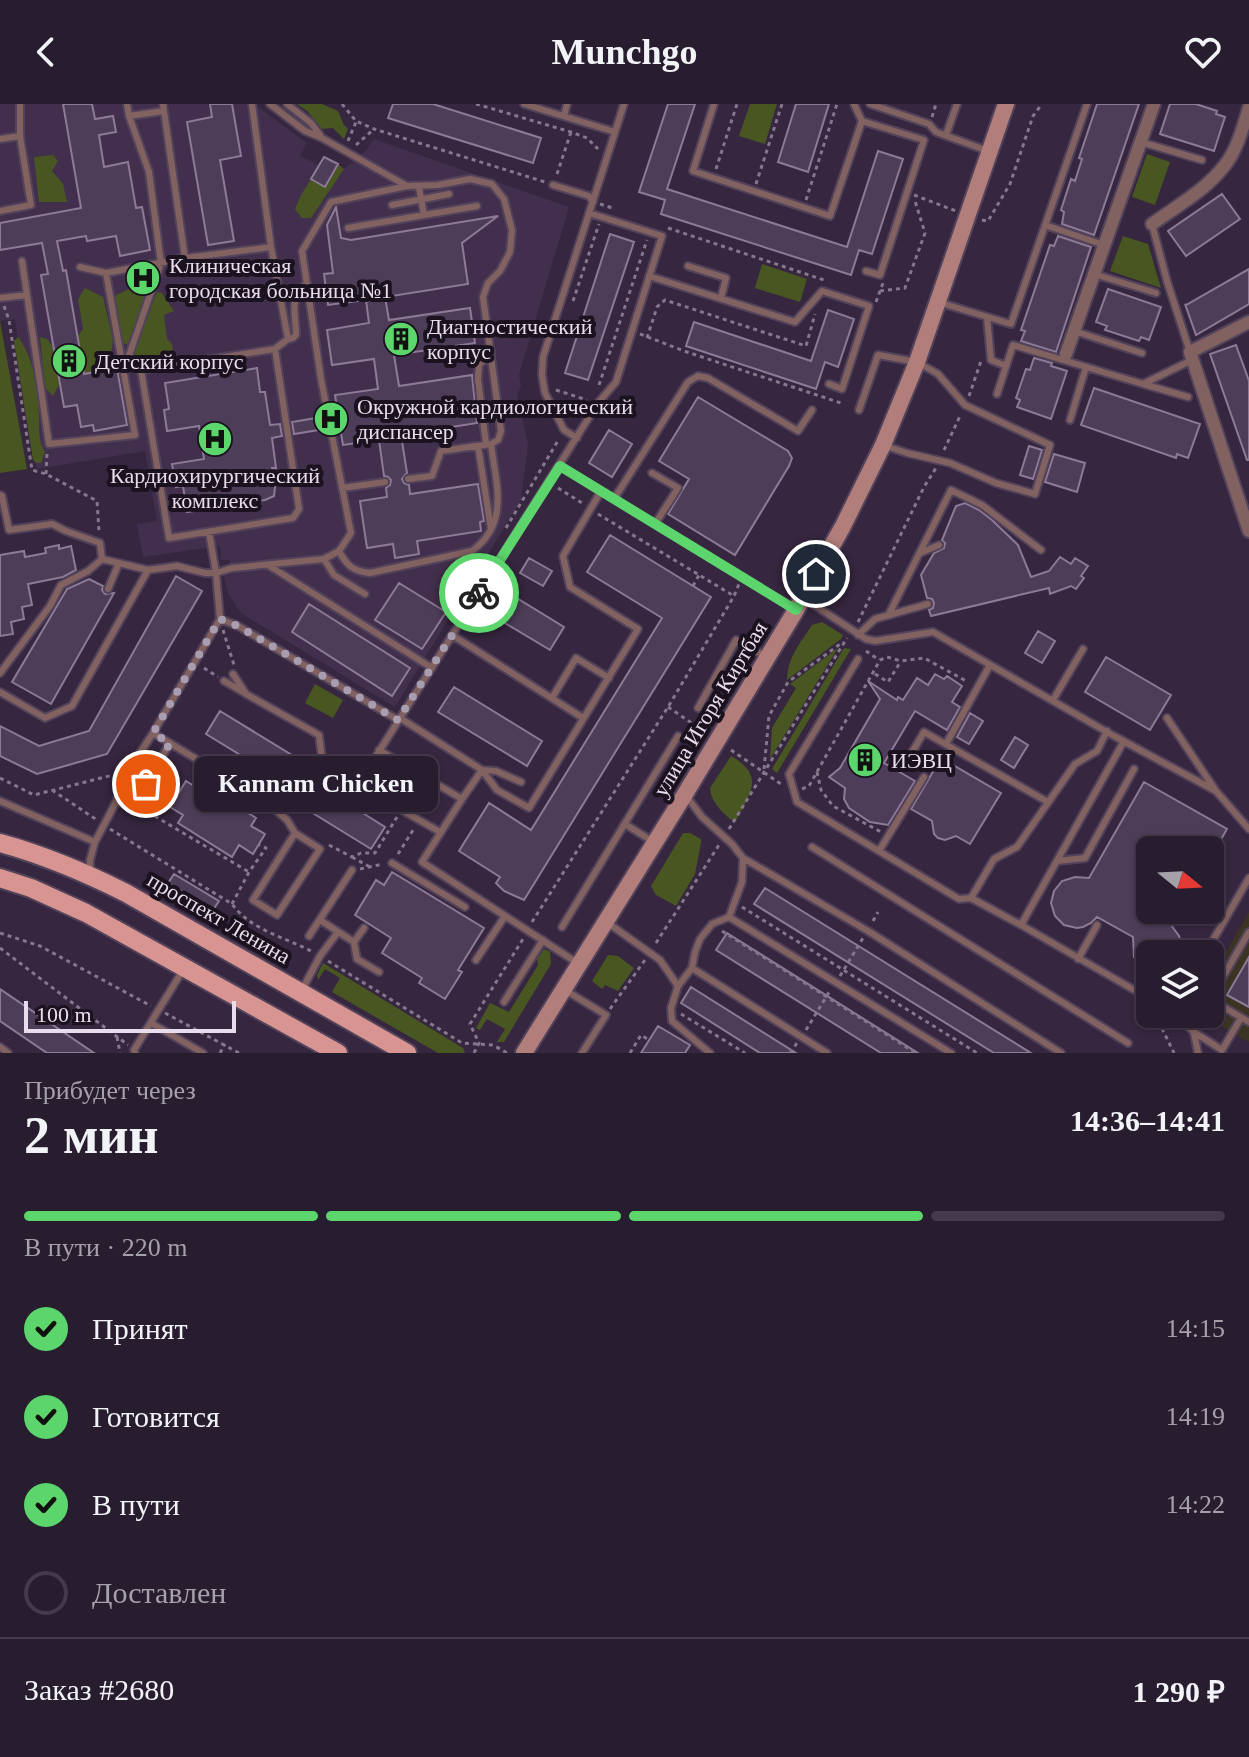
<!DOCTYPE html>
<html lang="ru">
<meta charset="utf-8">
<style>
:root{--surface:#281c2f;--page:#34293b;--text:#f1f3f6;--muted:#a5a1aa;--line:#443a4b;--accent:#5cd56d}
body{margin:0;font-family:"Times New Roman",serif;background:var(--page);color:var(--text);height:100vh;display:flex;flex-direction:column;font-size:30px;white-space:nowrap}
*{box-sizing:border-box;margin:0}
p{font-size:26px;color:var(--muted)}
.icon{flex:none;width:44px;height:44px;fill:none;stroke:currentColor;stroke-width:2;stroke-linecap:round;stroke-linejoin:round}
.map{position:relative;height:949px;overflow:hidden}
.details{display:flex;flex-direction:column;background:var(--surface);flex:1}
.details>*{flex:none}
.needle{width:52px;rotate:108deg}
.fabs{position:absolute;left:1136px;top:732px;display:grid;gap:16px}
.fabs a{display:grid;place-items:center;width:88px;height:88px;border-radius:12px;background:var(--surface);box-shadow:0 2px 6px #0004,0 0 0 2px var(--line);font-size:40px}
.scale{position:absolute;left:24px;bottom:20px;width:212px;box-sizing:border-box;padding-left:8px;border:4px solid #e7dded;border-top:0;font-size:22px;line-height:28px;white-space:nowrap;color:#e7dded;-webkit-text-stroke:6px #1a121e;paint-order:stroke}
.pin{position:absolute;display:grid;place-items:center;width:68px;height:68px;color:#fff;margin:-34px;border:4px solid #fff;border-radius:50%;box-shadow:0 2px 8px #0007}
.courier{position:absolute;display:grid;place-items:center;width:80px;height:80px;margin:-40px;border:6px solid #5cd56d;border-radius:50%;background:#fff;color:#222;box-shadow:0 2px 10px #0007}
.bubble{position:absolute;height:56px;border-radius:12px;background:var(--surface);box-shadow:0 2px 6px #0004,0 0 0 2px var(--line);font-size:26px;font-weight:600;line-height:56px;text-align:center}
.head em{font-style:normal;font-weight:600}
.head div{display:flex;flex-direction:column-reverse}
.head{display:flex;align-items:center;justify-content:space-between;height:136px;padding:0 24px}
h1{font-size:52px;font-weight:600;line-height:60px}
.bar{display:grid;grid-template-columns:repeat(4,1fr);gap:12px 8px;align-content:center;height:96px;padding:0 24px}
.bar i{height:10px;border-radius:6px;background:var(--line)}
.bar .selected{background:var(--accent)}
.bar p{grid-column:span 4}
.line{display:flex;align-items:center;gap:20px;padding:0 24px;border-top:2px solid var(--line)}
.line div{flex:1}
ol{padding:0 24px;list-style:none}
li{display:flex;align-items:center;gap:24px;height:88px}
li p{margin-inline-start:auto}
li .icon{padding:8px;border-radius:50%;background:var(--accent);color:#111;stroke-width:4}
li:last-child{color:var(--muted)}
li i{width:44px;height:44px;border:4px solid var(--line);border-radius:50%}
header{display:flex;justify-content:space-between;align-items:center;height:104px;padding:0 24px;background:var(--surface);font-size:36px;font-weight:600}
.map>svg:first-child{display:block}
.industrial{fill:#3c3423}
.built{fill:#422f4d}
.green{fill:#485622}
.building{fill:#4e3d58;stroke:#8c7a97;stroke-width:2}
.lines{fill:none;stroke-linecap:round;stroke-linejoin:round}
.service-casing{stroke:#52435b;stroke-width:10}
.minor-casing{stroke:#52435b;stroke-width:16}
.secondary-casing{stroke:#52435b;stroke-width:20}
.primary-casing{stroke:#52435b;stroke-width:22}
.path{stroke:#85788d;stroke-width:3;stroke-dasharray:4 4;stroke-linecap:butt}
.service{stroke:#826260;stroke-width:6}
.minor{stroke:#826260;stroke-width:12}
.secondary{stroke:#b27e7b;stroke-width:16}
.primary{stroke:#d79490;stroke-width:18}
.done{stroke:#a99db0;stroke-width:8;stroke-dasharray:0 14.4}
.route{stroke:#5cd56d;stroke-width:10}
.labels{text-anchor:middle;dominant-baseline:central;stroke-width:8;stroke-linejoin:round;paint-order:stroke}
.poi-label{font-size:22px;fill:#e7dded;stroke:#1a121e;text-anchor:start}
.street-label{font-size:22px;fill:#e7dded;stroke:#1a121e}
</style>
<header><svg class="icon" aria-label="back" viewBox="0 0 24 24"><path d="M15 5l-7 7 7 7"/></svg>Munchgo<svg class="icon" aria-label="heart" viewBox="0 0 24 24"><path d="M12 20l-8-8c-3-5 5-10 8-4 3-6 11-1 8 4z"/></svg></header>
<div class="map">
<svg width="1249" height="949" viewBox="0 0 1249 949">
<rect width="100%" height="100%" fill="#36263f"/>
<path class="industrial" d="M1249,808V938L1198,910H1210V876Z"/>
<path class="built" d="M0,0H254L307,39L300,52L319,61L324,53L344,65L364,49L374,35L569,103L519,271L521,282L517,290L528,340L521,396L395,603L241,509L228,489L224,472L233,470L229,456H221L220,442L143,453L137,420L157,417L145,347L37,365L15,215L0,217Z"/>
<path class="green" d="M297,0H322L338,7L344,21L348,25L344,35L333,24L322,25L307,7Z
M750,0H777L765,40L739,32Z
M1147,50L1170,58L1155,101L1132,93Z
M53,51L58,57L52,67L63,80L67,98H39L34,53Z
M338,60L344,65L311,114H302L295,105L301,91L311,75L325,83Z
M1123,132L1148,140L1161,184L1110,167Z
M762,160L807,175L800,198L755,184Z
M148,182L128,241L121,238L114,192L133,183Z
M85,184L103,193L113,236L109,266L84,270L77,233L83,225L78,195Z
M157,188L162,189L174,207L164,211L167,235L172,240L173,248L170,255L131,260L135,245Z
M0,217L27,365L0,369Z
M18,233C34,254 38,285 39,311C40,326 37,334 45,348L41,359H36L33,356L14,237Z
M40,233L47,235L54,244L60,279L53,292L45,284Z
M822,518L843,531L841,535L787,576C787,554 801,538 812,521Z
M838,544L770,655L772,624L796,584L790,580Z
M844,544L851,545L777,669L772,665Z
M315,580L343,596L333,614L305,599Z
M731,652C766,672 750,690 735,718C724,712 710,696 710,684Z
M683,729H690L701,735V739L695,770L676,802L656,791L651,782Z
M544,845L550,848L551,860L504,938H497L505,925L487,915L480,926L476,924L490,899L509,908L538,861L537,855Z
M608,851L618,852L634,864L618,887L605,881L602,885L592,877Z
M323,859L463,944L465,949H438L332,888L340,874L325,865L318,876L317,871Z"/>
<path class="building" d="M63,0H92L95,15L113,12L116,28L99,31L104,63L128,58L136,104L142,103L150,146L120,152L116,132L87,137L86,132L57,137L63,167L66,166L84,270L117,264L127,321L94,327L93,321L81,323L77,301L64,303L41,171L48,170L42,139L0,146V119L81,104Z
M210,0H232L241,52L220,56L234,137L208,141L187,18L212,13Z
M393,0H433L541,34L533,59L388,14Z
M668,0H695L667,85L847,143L878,47L903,55L872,150L859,146L851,171L661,110L665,96L639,88Z
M796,0H829L808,68L778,58Z
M1097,0H1139L1094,131L1062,120L1064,108L1061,106L1071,75L1075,77L1082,55L1079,54Z
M1170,0H1196L1217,7L1216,10L1225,13L1214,47L1160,30Z
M324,53L338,60L325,83L311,75Z
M1222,90L1240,115L1186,152L1168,127Z
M336,103L341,134L351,136L498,112L462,139L468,180L385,193L389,216L470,204L475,239L394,251L399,282L472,271L477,319L401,331L407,369L402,375L404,379L409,381L410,390L478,380L484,417L480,418L481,427L417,437L419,450L395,454L393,440L367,444L360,397L387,393L386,384L390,381L391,376L388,373L384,372L379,336L343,341L340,323H337L334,311H338L335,291L378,285L374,255L332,261L327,226L369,219L366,196L328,201L324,170L333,169L327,121Z
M610,130L634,138L588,276L565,269Z
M1058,132L1091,143L1056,248L1021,237L1025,227L1021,226L1050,141L1054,142Z
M1249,165V200L1196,231L1185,200L1186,201Z
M1108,185L1161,203L1149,236L1141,233L1139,237L1105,226L1107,222L1096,218Z
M828,206L854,215L838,263L825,258L816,285L686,242L694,218L811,257Z
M1236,241L1249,277V356H1247L1210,250Z
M1034,254L1052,259L1051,262L1067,267L1051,315L1017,303L1020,296L1016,294L1026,265L1030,266Z
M257,264L260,288H265L270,321L280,320L282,332L272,334L276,364H272L275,383L274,392L265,396L187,408L183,382L176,383L172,360L204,355L199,322L167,327L164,306L169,305L165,279Z
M1094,284L1200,320L1188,354L1177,350L1176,354L1081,321Z
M698,293L788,347L792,354L789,362L735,451L668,410L689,375L659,357Z
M322,313L325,325L294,330L292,318Z
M609,326L632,340L612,373L589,359Z
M1029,342L1042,346L1033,375L1020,371Z
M1054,350L1085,359L1077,388L1045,378Z
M965,399L979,406L992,416L1018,441L1031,473L1049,467L1060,453L1071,460L1075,454L1088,462L1081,472L1084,474L1076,485L1071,482L1050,490L1049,484L931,512L929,506L933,504L934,499L932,495L927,494L921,471L934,449L944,444L945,439L942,436L956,402Z
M610,431L711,493L524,796L504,787L496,779L500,773L459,747L489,699L531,726L662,514L587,468Z
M59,441V445L71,442L76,466L63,473L28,480L32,501L22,503L24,515L11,518L13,530L0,532V451L24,447L25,453L46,449L45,444Z
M529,454L552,467L543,482L520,469Z
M176,472L202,487L107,650L37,670L0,652V622L39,642L89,627Z
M89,475L103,482L102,486L105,490L114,489L51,600L12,578L67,485Z
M399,479L446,508L422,545L375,516Z
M507,488L564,523L550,546L493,512Z
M309,500L410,564L392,592L292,528Z
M1038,527L1055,537L1042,559L1025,549Z
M1106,553L1171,591L1150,626L1085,588Z
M935,570L944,575L947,572L962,582L952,598L960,603L947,626L915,607L884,659L915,677L888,721L870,718L849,704L844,695L845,684L829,673L840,664L880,595L868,577L897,596L898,593L903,596L917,574L928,581Z
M454,583L542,637L527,662L438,608Z
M220,607L305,659L299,669L385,723L371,745L285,692L291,682L206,630Z
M970,609L983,617L969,640L957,633Z
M1015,633L1028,641L1014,664L1001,656Z
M941,654L1001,689L970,740L956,732L945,736L938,734L934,730L932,717L911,705Z
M186,677L199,685L202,680L256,714L251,722L265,730L253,750L239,741L232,753L178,719L183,711L170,703Z
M416,677L438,691L431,702L416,692L417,691L411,687Z
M1144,678L1227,725L1215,746H1150V806H1180L1171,821L1179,832L1183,845L1182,850H1150V870L1141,864L1134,853L1133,833L1097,813L1091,819L1083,823L1077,824L1064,821L1055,812L1051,799L1054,787L1062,777L1075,773L1089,774Z
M392,768L484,824L458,866L462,868L445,895L419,879L422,874L382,849L391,834L355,811L376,776L384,781Z
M174,770L219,797L213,806L168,779Z
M765,784L1031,949H994L754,800Z
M727,829L918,949H881L716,846Z
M1249,853V903L1227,891Z
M691,883L796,949H760L681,899Z
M0,885L94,949H47L0,917Z
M658,922L690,941L685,949H641Z"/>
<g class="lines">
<g class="service-casing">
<path id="service" d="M163,0L185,154
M252,0L271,143L288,235L275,245L299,405L293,414L169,434L141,266L275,245
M270,0L305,27L322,34L407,82
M287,0L311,19L320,31
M524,0L615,28
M714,0L693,67L830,112L862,17L854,0
M870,0L929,20L936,28L988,47
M129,12L164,7
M564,12L567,0
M862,17L924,36L880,171L866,167
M946,31L957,0
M0,35L20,32
M1141,38L1202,56
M553,81L589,92L593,98
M419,83L424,111
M392,101L449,90
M0,107L31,101L20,32V0
M1152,120L1167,177L1190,248
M1045,121L1104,141
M348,124L477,102
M22,157L49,340L135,331L106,169
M688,162L726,174L721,194
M80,163L106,169L185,154L271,143
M1094,170L1156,189
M649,172L795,218L822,187L869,202L842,285L829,280
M0,194L27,191
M941,199L1011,220L1087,0
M987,213L991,256L1006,262
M1074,227L1142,249
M288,235L293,234L296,231C296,209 288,195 307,179
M124,266L161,159L149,68L129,12L127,0
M1143,280L1188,293
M997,290L1013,241L1143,280L1192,256
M859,306L878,251L917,258L938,270L965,301L1050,341L1035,390L996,379L950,359L907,349L883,341
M1070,316L1086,263
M577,334L564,326L545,289L542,271L543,253L624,0
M486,340L478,275L479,261L491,248
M478,342L491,425
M560,362L793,504
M652,369L678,384L655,420
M342,384L385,378
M0,391L2,392L9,426L52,420L66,427L100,439L102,455
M614,395L688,278L698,272L708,274L798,327L812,306
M339,447C347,462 353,467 370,469L472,447C510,419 496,380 491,340
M920,449L939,441
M324,455L334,471L365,490
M268,461L432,564
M108,485L119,459
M805,495L866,535L875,537L933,528L1114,632L1216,687L1249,725
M889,510L951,386L982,401L1041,446
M220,515L238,522L398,616
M452,531L583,614
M858,531L875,515L928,500
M858,555L789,670L797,698L959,795L971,794L1021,821L1150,895
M0,569L50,502L61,481L88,467L102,455L148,466L177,462L205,469H216L232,464L324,455L339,447L351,429L321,275L302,147L331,98L407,82L438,81L470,75L492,80L504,95L512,126L510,148L500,167L488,179L483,193L501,327L498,336L491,340L441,347L432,372L408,375
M233,570L246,590L319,631L324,671L344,682L358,681L440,728
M224,577L243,588
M0,588L45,614L72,602L148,466
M552,594L576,554L609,574
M1053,596L1083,545
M698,604L736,536L767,553
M400,614L482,666L497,686L529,704L638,525L570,483L563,452L601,387
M1167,614L1214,684
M153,629L266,697L287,716L295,729L320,745L277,811L253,796L295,729
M946,640L990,561
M379,646L462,695
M904,662L924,628L1048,698
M482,666L462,695L422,758L579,860
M482,666L496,667L521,678
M358,681L598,299L616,278L662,132L589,109
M687,693L702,713L732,740L743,754L868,827L1061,949
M0,697L95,738
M116,698L134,700L170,639
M395,702L415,668
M625,720L652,737
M812,743L1128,939
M879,747L924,673
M1057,757L1085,754L1134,665
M392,759L465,803
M90,767V756L95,738L116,698L124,674L153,629L220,515L216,469L209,428
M971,794L994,755L1017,743L1075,660L1097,647L1107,627
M729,813L951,949
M320,816L354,838L357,855L379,868
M608,819L660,856L678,882
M1021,821L1124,637
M562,823L678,632
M309,832L352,766
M354,838L364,824
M1205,850L1249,774
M1078,855L1097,821
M476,856L505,812
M692,864L827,949
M302,886L320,852L338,828
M565,886L606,911L582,949
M1210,895L1249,828
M1210,895L1249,918
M504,898L543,836
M1175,910L1194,928L1222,946L1241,914
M151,919L203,949
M1194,929L1198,949
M0,943L8,949
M135,949L134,946L183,866
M710,949L672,917L671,904L678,882L692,864L695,848L700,835L712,820L729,813L742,778L743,754"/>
</g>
<g class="minor-casing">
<path id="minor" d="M1152,120C1177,102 1206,86 1225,61C1237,46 1243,23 1249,4
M1249,218L1190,248L1249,427
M1066,250L1154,0"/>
</g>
<g class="secondary-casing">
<path id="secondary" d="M524,949L685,690L796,506L843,422L883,341L917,258L1006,0"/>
</g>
<g class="primary-casing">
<path id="primary" d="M0,739C44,751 86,769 126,789L407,949
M0,774L31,784L86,809L338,949"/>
</g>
<path class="path" d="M342,0L356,17L374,25L545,78
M476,0L571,28L587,34L598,45
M932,13L936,0
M348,37L356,18
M356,41L374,25
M716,65L737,0
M557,70L572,25
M756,80L782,0
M914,91L956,107
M806,96L837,0
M600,100L615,105
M982,116L988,117L1010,80L1033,12L1042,0
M668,124L824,176
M880,187L905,184L925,129L915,97
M573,197L599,120
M876,198L883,179
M4,202L9,216L32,366L46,370L97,397L99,427
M640,230L684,247L841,299L842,296
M647,234L657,203L665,196L806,242L815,210
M599,281L647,136
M556,286L587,296
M969,292L981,257
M944,346L961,310
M46,370L47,350
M558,384L582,399
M598,410L734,492
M506,424L559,335
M693,482L699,471
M858,518L924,383L936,364
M223,526L234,561
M866,547L879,556
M204,564L218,573
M875,570L888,578L901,557
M668,603L705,628
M731,646L781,680
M764,665L769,612L788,578L843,538
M817,668L821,686L833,702L881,728
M0,674L34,691L113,671
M802,685L809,682L880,556L887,553L901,557L924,554L968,578
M52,686L97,716
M141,704L249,768
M110,725L232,800C251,826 284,833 311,847
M729,725L847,534
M329,741L352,753L361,749H375L397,713
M398,750L415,723
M352,753L370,763
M360,765L383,760
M232,800L249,768L266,744L259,741
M742,803L977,949
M873,817L878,808
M532,818L668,603L734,492L739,480
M722,827L916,949
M0,829L40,842L151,902
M656,839L719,741
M0,844L128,941
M328,857L462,939L493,941L507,949
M840,872L863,834
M610,905L645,856
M165,909L239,949
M681,910L745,949
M1155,910L1174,949
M806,926L831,885
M117,933L120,949
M220,949L225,940
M474,949L479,939L470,920L523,835
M630,949L641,931L649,936
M790,949L797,939"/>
<use href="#service" class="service"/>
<use href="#minor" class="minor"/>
<use href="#secondary" class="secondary"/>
<use href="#primary" class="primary"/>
</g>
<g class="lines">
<path class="done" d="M146,680L170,639L153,629L220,515L238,522L398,616L479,489"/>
<path class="route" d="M479,489L560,362L796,506L816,470"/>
</g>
<defs>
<g id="hospital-disc" transform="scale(1.8)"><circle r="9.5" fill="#5cd56d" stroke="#1a121e"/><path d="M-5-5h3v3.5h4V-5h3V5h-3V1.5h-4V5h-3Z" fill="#111"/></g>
<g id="building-disc" transform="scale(1.8)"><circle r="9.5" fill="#5cd56d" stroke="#1a121e"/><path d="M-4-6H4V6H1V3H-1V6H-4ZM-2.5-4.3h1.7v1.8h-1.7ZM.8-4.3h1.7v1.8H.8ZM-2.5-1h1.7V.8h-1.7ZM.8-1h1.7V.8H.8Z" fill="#111"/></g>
</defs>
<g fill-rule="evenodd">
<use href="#hospital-disc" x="143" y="174"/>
<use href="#building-disc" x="401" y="235"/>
<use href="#building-disc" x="69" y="257"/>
<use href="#hospital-disc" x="331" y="315"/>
<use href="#hospital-disc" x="215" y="335"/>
<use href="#building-disc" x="865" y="656"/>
</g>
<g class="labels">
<g class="poi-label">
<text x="169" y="161">Клиническая<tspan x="169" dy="25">городская больница №1</tspan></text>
<text x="427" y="222">Диагностический<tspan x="427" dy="25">корпус</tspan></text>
<text x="95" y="257">Детский корпус</text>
<text x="357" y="302">Окружной кардиологический<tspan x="357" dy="25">диспансер</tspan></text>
<text x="215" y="371" text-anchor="middle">Кардиохирургический<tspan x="215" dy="25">комплекс</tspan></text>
<text x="891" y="656">ИЭВЦ</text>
</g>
<g class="street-label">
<text transform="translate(710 605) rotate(-59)">улица Игоря Киртбая</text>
<text transform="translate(219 814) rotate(30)">проспект Ленина</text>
</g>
</g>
</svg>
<div class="fabs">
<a><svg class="needle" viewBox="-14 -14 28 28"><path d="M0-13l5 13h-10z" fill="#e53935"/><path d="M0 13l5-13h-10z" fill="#a5a1aa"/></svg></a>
<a><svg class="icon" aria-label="layers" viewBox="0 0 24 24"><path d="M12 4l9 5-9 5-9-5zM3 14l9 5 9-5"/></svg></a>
</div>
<div class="scale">100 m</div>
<div class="pin" style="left:146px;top:680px;background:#ea580c"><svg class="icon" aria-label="bag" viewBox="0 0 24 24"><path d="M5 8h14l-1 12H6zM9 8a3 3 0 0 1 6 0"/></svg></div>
<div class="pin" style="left:816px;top:470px;background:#1f2937"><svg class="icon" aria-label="home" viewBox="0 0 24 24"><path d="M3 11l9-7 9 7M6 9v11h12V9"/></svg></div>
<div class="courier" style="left:479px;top:489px"><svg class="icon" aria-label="bike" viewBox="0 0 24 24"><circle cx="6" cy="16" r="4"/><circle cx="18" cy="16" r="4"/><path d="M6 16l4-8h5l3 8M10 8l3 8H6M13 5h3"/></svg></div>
<div class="bubble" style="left:194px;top:652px;width:244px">Kannam Chicken</div>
</div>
<section class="details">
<div class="head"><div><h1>2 мин</h1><p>Прибудет через</p></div><em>14:36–14:41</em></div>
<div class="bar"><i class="selected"></i><i class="selected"></i><i class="selected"></i><i></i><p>В пути · 220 m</p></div>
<ol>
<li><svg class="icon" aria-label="check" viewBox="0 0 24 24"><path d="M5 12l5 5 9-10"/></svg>Принят<p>14:15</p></li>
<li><svg class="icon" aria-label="check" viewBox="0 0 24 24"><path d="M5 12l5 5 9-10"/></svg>Готовится<p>14:19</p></li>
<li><svg class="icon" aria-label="check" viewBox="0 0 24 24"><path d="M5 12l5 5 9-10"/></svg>В пути<p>14:22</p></li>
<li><i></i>Доставлен</li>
</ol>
<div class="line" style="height:104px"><div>Заказ #2680</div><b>1 290 ₽</b></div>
</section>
